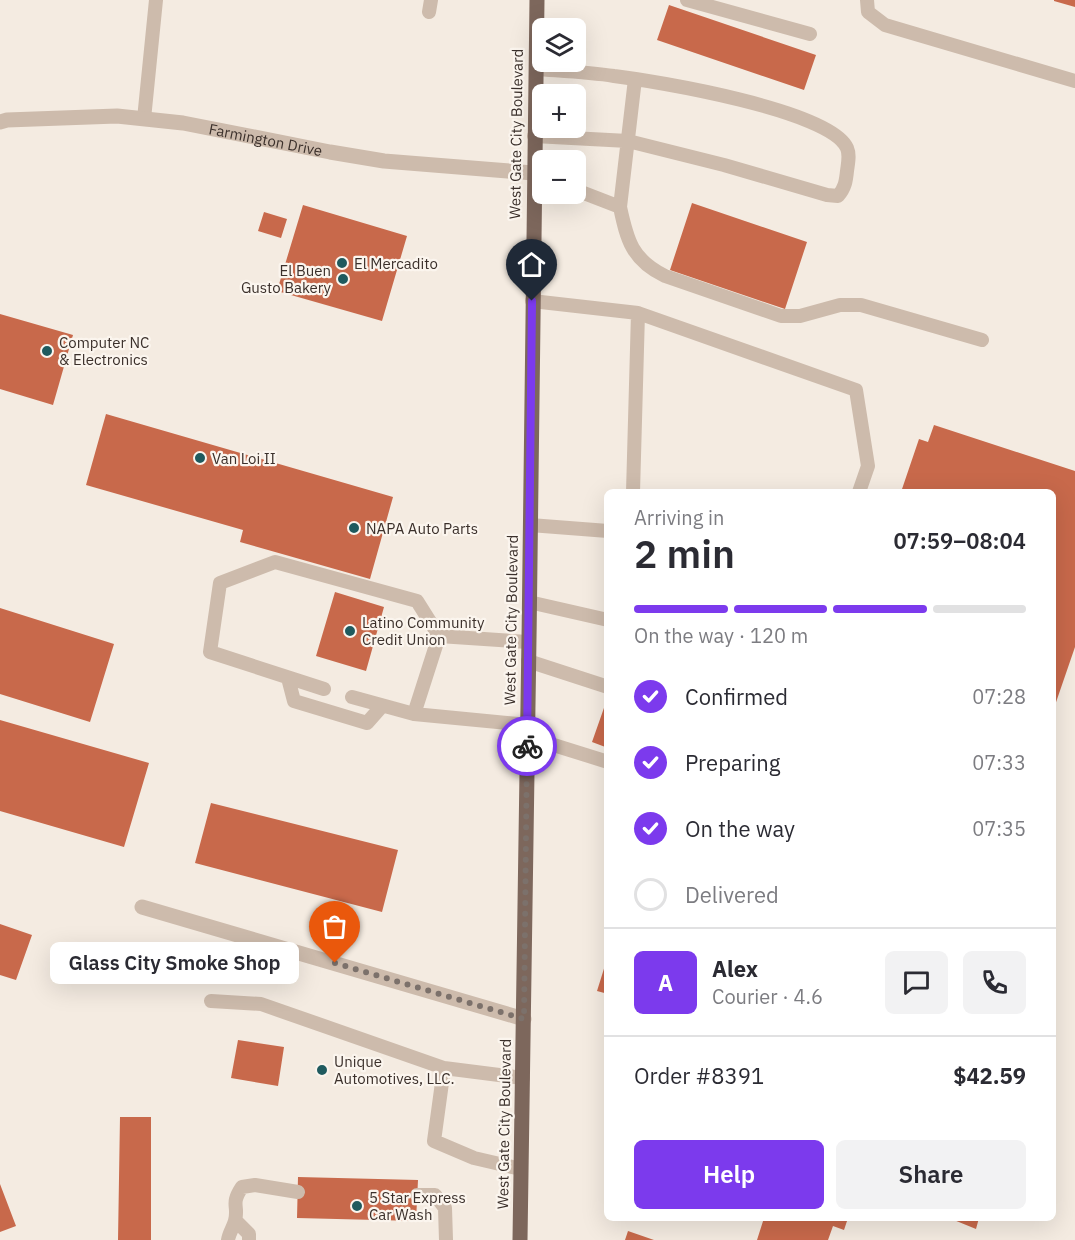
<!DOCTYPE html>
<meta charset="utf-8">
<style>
:root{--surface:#fff;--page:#f2f2f3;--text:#2b2b33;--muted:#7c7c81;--line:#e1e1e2;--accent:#7c3aed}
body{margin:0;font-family:"IBM Plex Sans",sans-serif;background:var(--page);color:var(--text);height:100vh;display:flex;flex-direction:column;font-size:22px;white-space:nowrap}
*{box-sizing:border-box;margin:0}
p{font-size:20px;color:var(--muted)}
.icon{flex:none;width:33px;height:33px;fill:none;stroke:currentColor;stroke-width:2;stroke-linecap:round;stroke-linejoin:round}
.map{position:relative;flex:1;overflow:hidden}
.drawer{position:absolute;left:604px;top:489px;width:452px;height:732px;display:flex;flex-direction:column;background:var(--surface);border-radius:9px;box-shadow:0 6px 24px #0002}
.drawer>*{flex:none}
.buttons{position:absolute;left:532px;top:18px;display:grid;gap:12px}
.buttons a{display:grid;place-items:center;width:54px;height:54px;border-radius:9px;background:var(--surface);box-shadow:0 6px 24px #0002;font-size:30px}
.pin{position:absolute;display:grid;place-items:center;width:51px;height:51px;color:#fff;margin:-62px -26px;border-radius:50% 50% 50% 0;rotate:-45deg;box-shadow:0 0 6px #0007}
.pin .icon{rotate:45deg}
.courier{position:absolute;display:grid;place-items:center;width:60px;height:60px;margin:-30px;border:4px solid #7c3aed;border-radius:50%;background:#fff;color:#222;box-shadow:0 2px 8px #0007}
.bubble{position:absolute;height:42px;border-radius:9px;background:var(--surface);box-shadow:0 6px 24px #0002;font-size:20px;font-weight:600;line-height:42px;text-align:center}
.summary em{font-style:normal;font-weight:600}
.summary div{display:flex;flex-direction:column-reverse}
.summary{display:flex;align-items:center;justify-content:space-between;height:102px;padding:0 30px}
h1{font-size:39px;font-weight:600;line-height:45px}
.bar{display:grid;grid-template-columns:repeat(4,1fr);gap:9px 6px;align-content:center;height:72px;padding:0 30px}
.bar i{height:8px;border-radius:4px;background:var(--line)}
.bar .current{background:var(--accent)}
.bar p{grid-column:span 4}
.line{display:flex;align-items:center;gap:15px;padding:0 30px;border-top:2px solid var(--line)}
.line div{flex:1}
.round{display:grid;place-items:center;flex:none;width:63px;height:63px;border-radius:9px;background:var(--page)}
ol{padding:0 30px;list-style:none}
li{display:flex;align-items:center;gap:18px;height:66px}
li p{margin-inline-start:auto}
li .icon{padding:6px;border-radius:50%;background:var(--accent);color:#fff;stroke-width:4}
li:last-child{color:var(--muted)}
li i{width:33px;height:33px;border:3px solid var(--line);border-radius:50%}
.button{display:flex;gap:12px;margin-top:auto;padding:12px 30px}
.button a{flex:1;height:69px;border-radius:9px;background:var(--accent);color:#fff;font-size:24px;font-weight:600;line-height:69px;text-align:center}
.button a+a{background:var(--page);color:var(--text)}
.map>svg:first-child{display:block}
.building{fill:#c8694b}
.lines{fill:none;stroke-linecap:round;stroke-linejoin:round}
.service{stroke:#cdbbac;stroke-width:14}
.minor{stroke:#cdbbac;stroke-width:15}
.tertiary{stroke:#cdbbac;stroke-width:15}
.primary{stroke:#7d675c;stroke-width:15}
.done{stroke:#7c716b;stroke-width:6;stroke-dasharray:0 10.8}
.route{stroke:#7c3aed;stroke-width:8}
.poi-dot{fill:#1f5a5e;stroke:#fbf5ee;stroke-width:2}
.labels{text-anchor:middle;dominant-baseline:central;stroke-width:4.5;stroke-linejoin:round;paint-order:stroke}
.street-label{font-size:15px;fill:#3b302b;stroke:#fbf5ee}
.poi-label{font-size:15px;fill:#3b302b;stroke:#fbf5ee;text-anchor:start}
</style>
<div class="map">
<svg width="1075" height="1240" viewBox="0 0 1075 1240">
<rect width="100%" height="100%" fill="#f4ebe1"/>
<path class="building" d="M1054,0H1075V7L1054,1Z
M669,5L816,55L804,90L657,40Z
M692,203L807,242L785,309L670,270Z
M303,205L407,236L382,321L277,291Z
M264,212L287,219L281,238L258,231Z
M0,314L73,335L53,405L0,389Z
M106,414L393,497L370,579L240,542L243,530L86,485Z
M934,425L1075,471V647L1053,711V492H901L919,439L928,442Z
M335,592L384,607L366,671L316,656Z
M0,608L114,644L90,722L0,694Z
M605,705L608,706V748L592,742Z
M0,720L149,763L124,847L0,811Z
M211,803L398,850L382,912L195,863Z
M0,924L32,935L16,980L0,975Z
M607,959H608V994L597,991Z
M238,1040L284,1047L278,1086L231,1078Z
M120,1117H151V1240H118Z
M298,1177L418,1180L416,1221L297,1218Z
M0,1184L16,1226L0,1232Z
M764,1218H848L844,1230L833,1226L828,1240H757Z
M949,1218H979L976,1229Z
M628,1231L654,1240H625Z"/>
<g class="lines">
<path class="service" d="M687,0L810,34
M867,0L868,12L885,25L1075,81
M429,12L431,0
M144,119L156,0
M534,136L628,141L724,165L827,195L838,196C845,188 846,181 847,171C848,163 850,155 847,148C831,110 655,81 614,76C588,72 562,71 536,69
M576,190L620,207C627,240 632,260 665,276L781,316H800L840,305H861L982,340
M620,207L635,79
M532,301L638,313L856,390L868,466L859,492
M633,492L638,313
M530,525L608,531
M529,602L608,620
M528,661L608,687
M288,678L294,701L367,723L382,706
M324,689L210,652L220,583L275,562L417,601L439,636L528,642
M352,697L414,714L528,725
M414,714L439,636
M528,737L608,762
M211,1001L261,1004L444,1068L523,1078
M444,1068L434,1141L474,1158L521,1169
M417,1195H435L445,1208L446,1240
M235,1220L249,1234V1240
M228,1240C229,1233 233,1228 235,1221C239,1205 230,1205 242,1187L255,1185L298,1192"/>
<path class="minor" d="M142,907L524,1019"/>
<path class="tertiary" id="s1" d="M0,122L7,120L117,116L183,123L330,152L384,161L533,173"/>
<path class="primary" d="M520,1240C528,827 531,413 537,0"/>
</g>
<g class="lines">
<path class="done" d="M335,963L524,1019L527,746"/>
<path class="route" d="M527,746L532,301"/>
</g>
<g class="poi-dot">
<circle cx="342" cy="263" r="6"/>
<circle cx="343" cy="279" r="6"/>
<circle cx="47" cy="351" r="6"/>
<circle cx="200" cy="458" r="6"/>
<circle cx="354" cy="528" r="6"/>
<circle cx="350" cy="631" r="6"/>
<circle cx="322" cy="1070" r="6"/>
<circle cx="357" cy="1206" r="6"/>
</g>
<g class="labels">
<g class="street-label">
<text transform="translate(516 134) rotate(-89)">West Gate City Boulevard</text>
<text stroke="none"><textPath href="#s1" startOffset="268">Farmington Drive</textPath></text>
<text transform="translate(511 620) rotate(-89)">West Gate City Boulevard</text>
<text transform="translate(504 1124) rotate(-89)">West Gate City Boulevard</text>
</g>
<g class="poi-label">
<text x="354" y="263">El Mercadito</text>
<text x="331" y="270" text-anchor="end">El Buen<tspan x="331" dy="17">Gusto Bakery</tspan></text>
<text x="59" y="342">Computer NC<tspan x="59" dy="17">&amp; Electronics</tspan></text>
<text x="212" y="458">Van Loi II</text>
<text x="366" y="528">NAPA Auto Parts</text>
<text x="362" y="622">Latino Community<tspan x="362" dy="17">Credit Union</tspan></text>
<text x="334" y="1061">Unique<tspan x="334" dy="17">Automotives, LLC.</tspan></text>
<text x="369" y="1197">5 Star Express<tspan x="369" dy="17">Car Wash</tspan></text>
</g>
</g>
</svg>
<div class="buttons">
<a><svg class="icon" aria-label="layers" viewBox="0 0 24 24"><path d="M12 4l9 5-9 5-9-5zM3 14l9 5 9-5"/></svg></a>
<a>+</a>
<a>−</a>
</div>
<div class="pin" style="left:335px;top:963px;background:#ea580c"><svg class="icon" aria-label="bag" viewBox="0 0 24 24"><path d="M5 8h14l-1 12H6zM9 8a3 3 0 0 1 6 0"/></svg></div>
<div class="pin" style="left:532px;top:301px;background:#1f2937"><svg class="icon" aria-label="home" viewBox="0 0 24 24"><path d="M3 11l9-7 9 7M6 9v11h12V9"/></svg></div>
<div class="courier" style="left:527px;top:746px"><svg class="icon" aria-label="bike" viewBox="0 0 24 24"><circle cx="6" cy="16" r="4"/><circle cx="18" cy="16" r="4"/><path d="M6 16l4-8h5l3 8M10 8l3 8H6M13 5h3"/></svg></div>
<div class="bubble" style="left:50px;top:942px;width:249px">Glass City Smoke Shop</div>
<section class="drawer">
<div class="summary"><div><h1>2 min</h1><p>Arriving in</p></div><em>07:59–08:04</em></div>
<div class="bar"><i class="current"></i><i class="current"></i><i class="current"></i><i></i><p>On the way · 120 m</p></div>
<ol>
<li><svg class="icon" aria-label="check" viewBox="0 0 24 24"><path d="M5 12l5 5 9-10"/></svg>Confirmed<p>07:28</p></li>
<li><svg class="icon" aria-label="check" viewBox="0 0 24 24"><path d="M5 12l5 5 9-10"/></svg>Preparing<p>07:33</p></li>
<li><svg class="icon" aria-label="check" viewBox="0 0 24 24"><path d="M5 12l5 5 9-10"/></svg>On the way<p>07:35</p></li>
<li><i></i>Delivered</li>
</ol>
<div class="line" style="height:108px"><b class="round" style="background:var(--accent);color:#fff">A</b><div><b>Alex</b><p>Courier · 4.6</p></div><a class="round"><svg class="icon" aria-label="chat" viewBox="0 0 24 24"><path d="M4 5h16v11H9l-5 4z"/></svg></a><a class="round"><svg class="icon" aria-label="phone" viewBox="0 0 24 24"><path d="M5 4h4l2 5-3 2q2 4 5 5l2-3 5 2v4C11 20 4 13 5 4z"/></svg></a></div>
<div class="line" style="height:78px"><div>Order #8391</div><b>$42.59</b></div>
<div class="button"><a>Help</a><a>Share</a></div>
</section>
</div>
